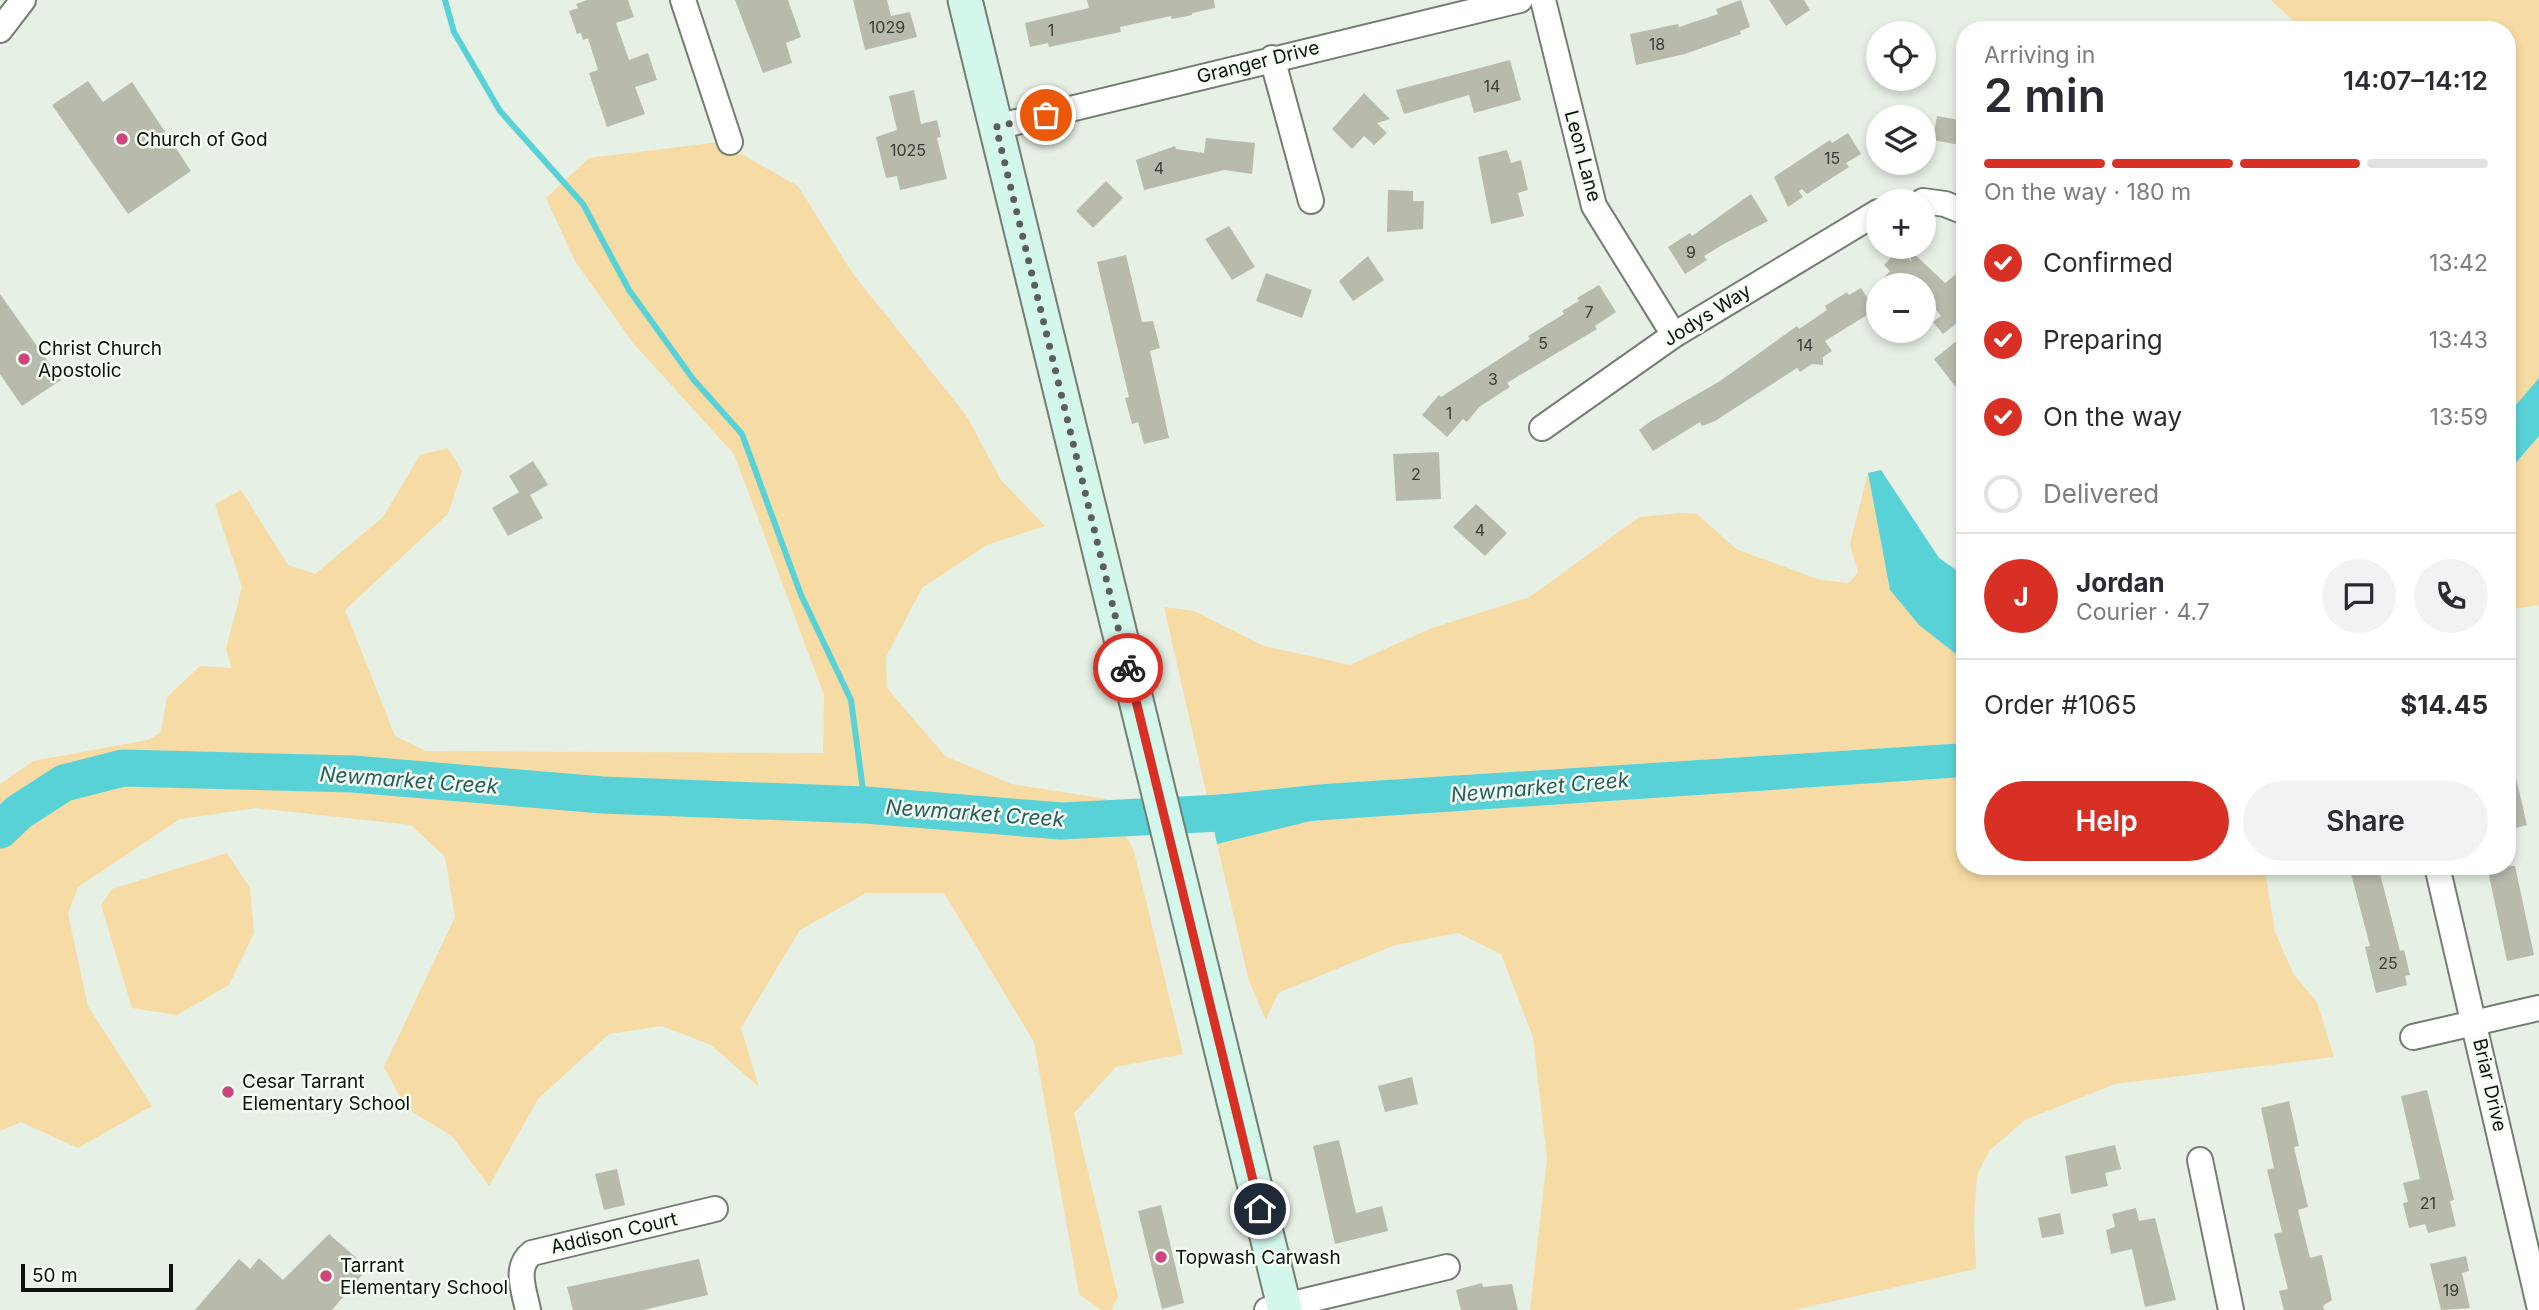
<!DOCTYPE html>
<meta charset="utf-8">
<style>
:root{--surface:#fff;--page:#f2f2f3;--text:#2b2b33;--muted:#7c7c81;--line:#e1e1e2;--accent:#d93025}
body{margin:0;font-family:Inter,sans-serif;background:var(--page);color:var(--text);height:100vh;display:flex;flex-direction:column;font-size:26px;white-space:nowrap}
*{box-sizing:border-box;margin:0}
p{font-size:23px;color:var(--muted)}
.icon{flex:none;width:38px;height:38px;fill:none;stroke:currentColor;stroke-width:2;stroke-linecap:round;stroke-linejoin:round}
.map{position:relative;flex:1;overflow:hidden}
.panel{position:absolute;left:1956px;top:21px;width:560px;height:854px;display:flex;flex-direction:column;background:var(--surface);border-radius:28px;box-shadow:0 4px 10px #0003}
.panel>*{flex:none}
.controls{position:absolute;left:1866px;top:21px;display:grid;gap:14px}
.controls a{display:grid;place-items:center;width:70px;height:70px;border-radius:50%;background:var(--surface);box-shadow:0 4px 10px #0003;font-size:35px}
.scale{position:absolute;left:21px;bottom:18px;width:152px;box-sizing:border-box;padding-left:7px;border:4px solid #0e120e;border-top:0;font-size:19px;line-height:24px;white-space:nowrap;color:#0e120e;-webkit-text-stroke:5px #f3fdf1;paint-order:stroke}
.pin{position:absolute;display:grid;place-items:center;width:60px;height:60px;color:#fff;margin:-30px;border:4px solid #fff;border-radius:50%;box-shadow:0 2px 7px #0007}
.courier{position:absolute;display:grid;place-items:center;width:70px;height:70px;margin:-35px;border:5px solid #d93025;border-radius:50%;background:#fff;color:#222;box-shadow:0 2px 9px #0007}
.overview em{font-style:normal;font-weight:600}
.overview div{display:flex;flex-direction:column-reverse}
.overview{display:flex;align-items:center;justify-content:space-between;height:119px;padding:0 28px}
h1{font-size:46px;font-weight:600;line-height:52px}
.bar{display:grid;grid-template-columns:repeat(4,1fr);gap:10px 7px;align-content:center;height:84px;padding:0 28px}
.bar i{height:9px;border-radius:5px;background:var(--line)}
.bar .current{background:var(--accent)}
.bar p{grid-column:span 4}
.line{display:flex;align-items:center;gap:18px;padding:0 28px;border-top:2px solid var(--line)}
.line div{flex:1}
.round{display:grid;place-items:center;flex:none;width:74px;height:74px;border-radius:37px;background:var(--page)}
ol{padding:0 28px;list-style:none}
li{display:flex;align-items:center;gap:21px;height:77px}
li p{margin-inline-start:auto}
li .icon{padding:7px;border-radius:50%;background:var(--accent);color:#fff;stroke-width:4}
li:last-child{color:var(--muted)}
li i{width:38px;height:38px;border:4px solid var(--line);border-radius:50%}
.button{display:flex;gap:14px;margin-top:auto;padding:14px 28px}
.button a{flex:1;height:80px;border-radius:42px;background:var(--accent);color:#fff;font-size:28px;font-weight:600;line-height:80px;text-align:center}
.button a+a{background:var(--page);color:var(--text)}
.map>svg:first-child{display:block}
.green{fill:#f7dba4}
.water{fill:#59d2d7}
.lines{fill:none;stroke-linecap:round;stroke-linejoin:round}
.stream{stroke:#59d2d7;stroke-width:6}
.river{stroke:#59d2d7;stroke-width:37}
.building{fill:#b8baac}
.street-casing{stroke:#737d72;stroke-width:28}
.secondary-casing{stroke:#737d72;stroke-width:37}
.street{stroke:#fff;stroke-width:24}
.secondary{stroke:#d4f7ec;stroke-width:33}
.done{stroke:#5a6059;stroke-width:7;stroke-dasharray:0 12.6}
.route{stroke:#d93025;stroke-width:9}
.poi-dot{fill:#ce447d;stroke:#f3fdf1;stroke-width:2.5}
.labels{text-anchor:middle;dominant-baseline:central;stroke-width:5;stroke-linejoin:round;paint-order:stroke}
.number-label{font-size:16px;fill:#383c36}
.street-label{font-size:19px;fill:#0e120e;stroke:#f3fdf1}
.poi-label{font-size:19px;fill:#0e120e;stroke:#f3fdf1;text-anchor:start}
.water-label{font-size:21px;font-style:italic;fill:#285c5e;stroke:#f3fdf1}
</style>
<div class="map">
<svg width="2539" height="1310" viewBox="0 0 2539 1310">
<rect width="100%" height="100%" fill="#e6f0e4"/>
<path class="green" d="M2271,0H2539V378L2508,414V30H2303Z
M720,142L798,186L853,274L966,415L1001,480L1045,526L987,545L922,588L886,657L887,688L945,756L1012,784L1107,799L1134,851L1183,1054L1116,1067L1074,1113L1118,1297L1111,1310H1101L1079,1294L1034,1042L944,893H866L800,930L741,1028L759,1087L711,1045L662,1026L609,1034L538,1099L489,1186L452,1136L406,1108L384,1067L455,917L445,857L411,825L256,808L180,819L78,887L68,914L88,1006L152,1106L78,1148L21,1122L0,1131V784L33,761L148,740L161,732L167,697L200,666L232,668L226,649L242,587L215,504L241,490L288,565L315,574L383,517L420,455L448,448L462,471L448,514L345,610L395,736L426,751L823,753L824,695L734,454L633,343L575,261L546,198L589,158Z
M2539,436V605L2508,610V472Z
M1868,473L1890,590L1956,654L1965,657V743L1324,784L1207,796L1164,607L1194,611L1264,646L1350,665L1432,628L1530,597L1639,517L1682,513L1697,514L1736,549L1820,580L1849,583L1858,572L1850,544Z
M1965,777V866H2264L2275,932L2294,975L2317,1002L2334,1057L2115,1084L2025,1120L1989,1151L1977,1175L1974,1221L1976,1269L1794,1310H1530L1547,1159L1533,1037L1501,954L1458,933L1395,945L1278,993L1266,1020L1249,981L1217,844L1311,821Z
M227,853L250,888L254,933L229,985L177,1015L132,1008L101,905L112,889Z"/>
<path class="water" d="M2539,378V436L2508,472V414Z
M1881,470L1939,558L1965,576V657L1956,654L1919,625L1890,590L1868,473Z
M1965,743V777L1311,821L1217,844L1207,796L1324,784Z"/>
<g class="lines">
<path class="stream" d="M445,0L454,32L500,111L583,204L629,290L693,379L742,434L801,595L851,700L865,805"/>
<path class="river" d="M0,830L19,812L64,783L123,768L353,774L602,795L865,805L1061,821L1260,811"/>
</g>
<path class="building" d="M587,0H628L634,17L616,23L629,60L648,53L657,80L635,87L645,114L607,127L589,73L598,70L588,38L583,40L581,33L577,34L569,11L578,8L576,4Z
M735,0H788L801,37L786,43L792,63L763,73Z
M853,0H887L891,16L910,12L917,37L865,50Z
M1087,0H1214L1215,8L1192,13V15L1172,19L1171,16L1120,27L1121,32L1049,47L1048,43L1030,47L1025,23L1089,8Z
M1741,0L1750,27L1740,31L1741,34L1685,54L1636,65L1630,34L1678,24L1679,27L1718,14L1716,9Z
M1769,0H1804L1810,10L1786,26Z
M1510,60L1521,100L1474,113L1469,95L1404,114L1396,90Z
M88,81L103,102L132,82L191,171L128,214L52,105Z
M914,90L921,124L937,120L941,137L937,138L947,179L900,190L897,176L886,178L876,137L897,130L889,96Z
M1364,93L1390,119L1377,123L1387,133L1374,145L1364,136L1352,149L1332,129Z
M1937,116L1965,121V146L1933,140Z
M1848,133L1861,154L1846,163L1849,167L1807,194L1802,189L1799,191L1803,197L1788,207L1774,177L1830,140L1832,143Z
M1206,138L1255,143L1252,174L1224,170L1144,190L1136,160L1175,146L1176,149L1204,153Z
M1507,150L1511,163L1521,160L1528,190L1518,193L1524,216L1491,224L1478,157Z
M1106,181L1123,198L1093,228L1076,211Z
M1388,190L1413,191V201H1424L1423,229L1387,232Z
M1751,194L1768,221L1722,245L1704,256L1707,260L1685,274L1668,247L1690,233L1692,236Z
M1229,226L1255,267L1232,280L1205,239Z
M1901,247L1912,263L1907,247L1945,283L1965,267V317L1943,334L1933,322L1941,316L1923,293V285H1877L1890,271L1884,265Z
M1126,255L1142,322L1153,321L1160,348L1150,351L1169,438L1144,444L1138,422L1132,424L1125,398L1129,397L1097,262Z
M1368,256L1384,280L1353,301L1339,281Z
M1266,273L1312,290L1302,318L1256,301Z
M1599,285L1616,312L1595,326L1597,329L1507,383L1510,387L1479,407L1467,422L1463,419L1447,437L1422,415L1439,395L1441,397L1530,339L1528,336L1564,314L1562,311L1579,301L1577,298Z
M1861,288L1875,310L1825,341L1832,351L1823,357V365L1812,364L1800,372L1797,368L1715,421L1702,426L1700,422L1653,451L1639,430L1651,421L1720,381L1797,326L1799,329L1827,310L1825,306L1847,292L1849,295Z
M0,294L61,380L22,406L0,374Z
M1958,340L1965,348V399L1934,359Z
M1439,452L1441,499L1396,501L1393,454Z
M533,461L548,485L530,495L543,518L508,536L492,508L519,492L509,476Z
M1476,504L1507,533L1485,556L1453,527Z
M2508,769H2514L2527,825L2508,830Z
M2349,866H2378L2400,951L2404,950L2410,975L2405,976L2407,985L2376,993L2365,947L2370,946Z
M2487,866H2515L2534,955L2507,961Z
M1412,1077L1418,1104L1385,1112L1378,1086Z
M2427,1090L2454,1200L2450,1201L2456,1226L2428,1233L2425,1224L2409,1228L2403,1203L2408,1202L2403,1183L2420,1179L2401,1096Z
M2289,1101L2299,1146L2294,1147L2308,1207L2298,1210L2310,1258L2322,1255L2332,1300L2323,1306L2324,1310H2284L2279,1291L2288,1289L2274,1234L2282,1232L2267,1170L2274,1168L2261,1108Z
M1339,1140L1356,1213L1382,1206L1388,1231L1335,1244L1313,1146Z
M2115,1145L2121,1169L2105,1173L2108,1186L2071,1194L2065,1156Z
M617,1169L625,1205L604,1210L595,1174Z
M1161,1205L1184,1303L1162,1309L1138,1211Z
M2136,1208L2139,1221L2155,1218L2176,1300L2145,1307L2132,1249L2111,1254L2106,1230L2115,1227L2112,1214Z
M2060,1213L2064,1234L2042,1238L2038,1218Z
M329,1234L368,1268L332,1310H195L239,1259L250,1269L259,1258L283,1280Z
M2466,1256L2469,1271L2462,1273L2470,1308L2441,1310L2430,1264Z
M699,1259L708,1295L643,1310H573L567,1287Z
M1482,1283L1483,1287L1512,1284L1518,1310H1461L1456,1290Z"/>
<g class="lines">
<g class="street-casing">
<path id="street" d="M683,0L730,142
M1543,0L1594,206L1674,335
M0,30L23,0
M1272,58L1311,201
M996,127L1520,0
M1923,201L1945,204L1965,212
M1542,428L1674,335L1878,212
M2437,866L2539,1305
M2413,1037L2539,1008
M2200,1160L2231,1310
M528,1310C524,1290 514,1267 532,1253L715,1209
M1267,1310L1447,1267"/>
</g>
<g class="secondary-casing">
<path id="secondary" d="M965,0L1285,1310"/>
</g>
<use href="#street" class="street"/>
<use href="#secondary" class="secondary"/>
</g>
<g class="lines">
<path class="done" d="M1046,115L996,127L1128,668"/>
<path class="route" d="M1128,668L1260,1209"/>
</g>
<g class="poi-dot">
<circle cx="122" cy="139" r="7"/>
<circle cx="24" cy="359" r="7"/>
<circle cx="228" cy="1092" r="7"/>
<circle cx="1161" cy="1257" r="7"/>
<circle cx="326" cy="1276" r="7"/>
</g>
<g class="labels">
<g class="number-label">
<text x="887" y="27">1029</text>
<text x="1051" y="30">1</text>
<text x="1657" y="44">18</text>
<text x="1492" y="86">14</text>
<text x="908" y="150">1025</text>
<text x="1832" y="158">15</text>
<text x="1159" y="168">4</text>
<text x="1691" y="252">9</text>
<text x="1589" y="312">7</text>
<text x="1543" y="343">5</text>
<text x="1805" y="345">14</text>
<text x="1493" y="379">3</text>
<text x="1449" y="413">1</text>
<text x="1416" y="474">2</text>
<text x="1480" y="530">4</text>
<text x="2388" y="963">25</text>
<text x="2428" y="1203">21</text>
<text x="2451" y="1290">19</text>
</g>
<g class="street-label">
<text transform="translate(1258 62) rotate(-14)">Granger Drive</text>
<text transform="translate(1583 156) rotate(75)">Leon Lane</text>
<text transform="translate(1707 315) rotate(-32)">Jodys Way</text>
<text transform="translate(2490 1085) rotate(77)">Briar Drive</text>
<text transform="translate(614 1233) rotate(-13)">Addison Court</text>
</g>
<g class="poi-label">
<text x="136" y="139">Church of God</text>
<text x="38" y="348">Christ Church<tspan x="38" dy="22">Apostolic</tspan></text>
<text x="242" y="1081">Cesar Tarrant<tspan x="242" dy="22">Elementary School</tspan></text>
<text x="1175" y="1257">Topwash Carwash</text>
<text x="340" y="1265">Tarrant<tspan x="340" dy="22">Elementary School</tspan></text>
</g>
<g class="water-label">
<text transform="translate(409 780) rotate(4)">Newmarket Creek</text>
<text transform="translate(1540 787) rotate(-5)">Newmarket Creek</text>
<text transform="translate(975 813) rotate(4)">Newmarket Creek</text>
</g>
</g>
</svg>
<div class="controls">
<a><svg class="icon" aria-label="locate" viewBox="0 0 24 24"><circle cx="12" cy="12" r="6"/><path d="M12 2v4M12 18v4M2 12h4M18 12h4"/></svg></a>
<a><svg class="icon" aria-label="layers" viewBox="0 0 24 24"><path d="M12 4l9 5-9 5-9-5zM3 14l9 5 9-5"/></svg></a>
<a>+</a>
<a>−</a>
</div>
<div class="scale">50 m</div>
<div class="pin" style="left:1046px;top:115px;background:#ea580c"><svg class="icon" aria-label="bag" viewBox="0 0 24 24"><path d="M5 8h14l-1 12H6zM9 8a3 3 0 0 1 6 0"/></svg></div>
<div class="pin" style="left:1260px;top:1209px;background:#1f2937"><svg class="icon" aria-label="home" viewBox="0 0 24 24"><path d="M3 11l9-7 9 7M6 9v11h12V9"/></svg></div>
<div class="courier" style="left:1128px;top:668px"><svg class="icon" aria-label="bike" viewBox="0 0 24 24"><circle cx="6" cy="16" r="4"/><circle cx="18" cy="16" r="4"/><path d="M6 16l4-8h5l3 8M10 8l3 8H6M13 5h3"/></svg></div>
<section class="panel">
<div class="overview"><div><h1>2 min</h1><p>Arriving in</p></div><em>14:07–14:12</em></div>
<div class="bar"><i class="current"></i><i class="current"></i><i class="current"></i><i></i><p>On the way · 180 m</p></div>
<ol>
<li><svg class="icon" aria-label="check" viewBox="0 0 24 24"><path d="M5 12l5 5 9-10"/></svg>Confirmed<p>13:42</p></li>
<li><svg class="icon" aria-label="check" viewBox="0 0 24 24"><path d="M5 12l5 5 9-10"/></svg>Preparing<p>13:43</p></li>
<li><svg class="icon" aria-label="check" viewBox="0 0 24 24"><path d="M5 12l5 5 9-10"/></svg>On the way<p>13:59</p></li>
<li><i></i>Delivered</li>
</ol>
<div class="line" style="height:126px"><b class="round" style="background:var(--accent);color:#fff">J</b><div><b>Jordan</b><p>Courier · 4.7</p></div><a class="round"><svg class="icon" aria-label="chat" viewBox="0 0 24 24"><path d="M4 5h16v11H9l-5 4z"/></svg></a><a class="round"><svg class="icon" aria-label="phone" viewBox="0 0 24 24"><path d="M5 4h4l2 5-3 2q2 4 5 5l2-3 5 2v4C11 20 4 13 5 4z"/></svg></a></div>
<div class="line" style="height:91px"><div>Order #1065</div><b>$14.45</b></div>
<div class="button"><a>Help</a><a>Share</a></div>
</section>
</div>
